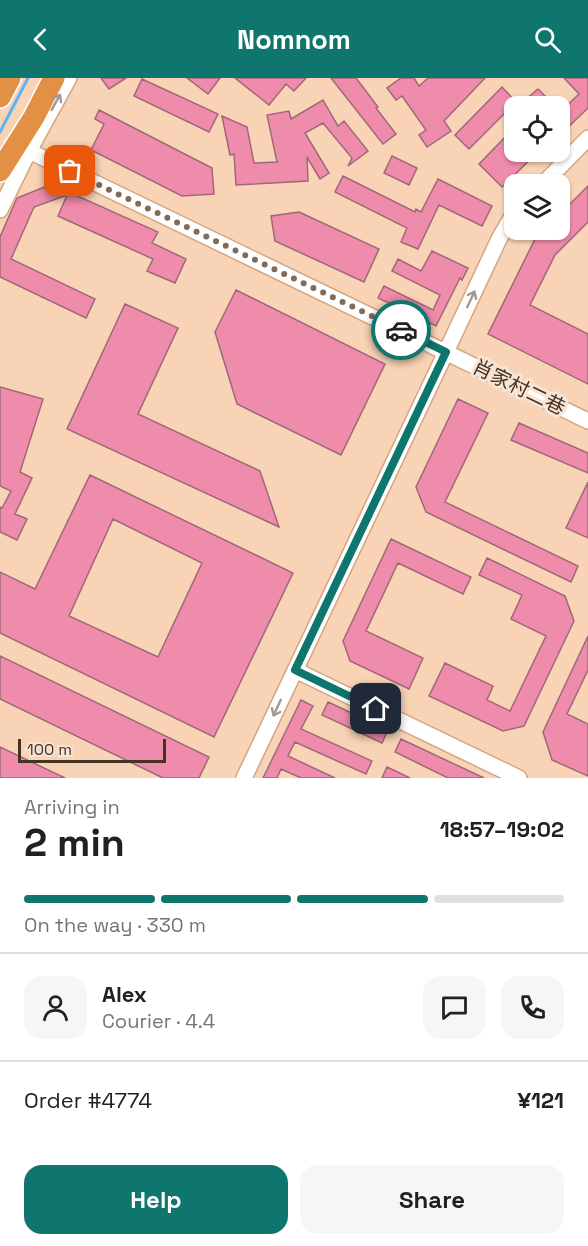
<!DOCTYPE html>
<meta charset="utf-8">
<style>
:root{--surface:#fff;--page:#f6f6f6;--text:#202124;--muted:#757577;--line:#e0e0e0;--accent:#0f766e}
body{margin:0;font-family:"Space Grotesk","Noto Sans SC",sans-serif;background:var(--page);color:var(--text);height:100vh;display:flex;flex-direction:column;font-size:22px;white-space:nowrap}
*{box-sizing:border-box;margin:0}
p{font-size:20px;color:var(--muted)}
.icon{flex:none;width:33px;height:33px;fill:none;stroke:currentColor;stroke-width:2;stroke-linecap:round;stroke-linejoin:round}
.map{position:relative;height:700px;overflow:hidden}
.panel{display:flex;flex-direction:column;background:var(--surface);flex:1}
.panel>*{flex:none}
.fabs{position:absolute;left:504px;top:18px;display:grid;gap:12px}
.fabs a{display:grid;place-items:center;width:66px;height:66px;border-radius:12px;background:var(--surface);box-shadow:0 2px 4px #0004;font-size:30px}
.scale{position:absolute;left:18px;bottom:15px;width:148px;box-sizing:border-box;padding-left:6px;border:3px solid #453323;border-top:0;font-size:16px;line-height:21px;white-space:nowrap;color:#453323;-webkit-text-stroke:4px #f8e4d5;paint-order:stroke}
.pin{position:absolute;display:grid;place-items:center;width:51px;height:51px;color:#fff;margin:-26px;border-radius:12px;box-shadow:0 3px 9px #0006}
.courier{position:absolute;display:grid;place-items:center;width:60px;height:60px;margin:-30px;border:4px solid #0f766e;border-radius:50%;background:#fff;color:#222;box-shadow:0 2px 8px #0007}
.summary em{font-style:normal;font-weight:700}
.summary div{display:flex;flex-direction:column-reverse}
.summary{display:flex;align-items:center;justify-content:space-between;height:102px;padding:0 24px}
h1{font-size:39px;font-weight:700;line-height:45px}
.bar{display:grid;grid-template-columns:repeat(4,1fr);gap:9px 6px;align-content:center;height:72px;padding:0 24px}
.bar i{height:8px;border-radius:4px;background:var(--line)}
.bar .selected{background:var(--accent)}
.bar p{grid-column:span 4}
.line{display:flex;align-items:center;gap:15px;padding:0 24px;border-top:2px solid var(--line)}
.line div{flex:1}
.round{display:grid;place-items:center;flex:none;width:63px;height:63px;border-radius:18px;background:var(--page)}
.button{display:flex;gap:12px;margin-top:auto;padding:12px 24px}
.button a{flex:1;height:69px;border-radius:18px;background:var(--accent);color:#fff;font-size:24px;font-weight:700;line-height:69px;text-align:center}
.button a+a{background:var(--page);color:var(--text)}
header{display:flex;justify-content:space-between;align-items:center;height:78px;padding:0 24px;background:var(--accent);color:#fff;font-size:27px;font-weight:700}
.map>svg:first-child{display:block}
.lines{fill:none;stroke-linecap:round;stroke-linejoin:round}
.stream{stroke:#59b5f3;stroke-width:3}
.building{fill:#ef8cab;stroke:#9f6878;stroke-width:1.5;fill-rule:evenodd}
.minor-casing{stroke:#d3a580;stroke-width:18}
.highway-casing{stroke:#fff;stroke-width:24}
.minor{stroke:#fff;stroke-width:15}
.highway{stroke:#e29044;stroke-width:21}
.oneway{stroke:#a29991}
.done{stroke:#846b56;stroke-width:6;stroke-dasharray:0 10.8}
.route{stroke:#0f766e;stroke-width:8}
.labels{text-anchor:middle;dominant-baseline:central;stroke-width:6;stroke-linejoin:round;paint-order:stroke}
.street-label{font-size:20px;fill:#453323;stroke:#f8e4d5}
</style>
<header><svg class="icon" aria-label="back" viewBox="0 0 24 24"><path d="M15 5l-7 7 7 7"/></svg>Nomnom<svg class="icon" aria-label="search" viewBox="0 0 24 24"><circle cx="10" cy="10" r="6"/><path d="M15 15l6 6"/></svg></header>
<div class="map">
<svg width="588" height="700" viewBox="0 0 588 700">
<rect width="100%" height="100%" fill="#f9d3b5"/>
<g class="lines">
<path class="stream" d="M0,54L28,0"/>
</g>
<path class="building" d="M101,0H126L109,11Z
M187,0H220L208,16Z
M235,0H306L294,13L286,6L269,27Z
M331,0H356L378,29L376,30L396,56L383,66Z
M401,0H414L419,8L428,0H485L444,43L451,53L427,69L419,57L426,52L402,18L396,22L387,10Z
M564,0H588V30L560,57V34L579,16Z
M142,1L218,36L209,54L134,18Z
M502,9L516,24L469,71L455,57Z
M538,11L555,28H531L525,22Z
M323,22L338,48L344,43L368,73L348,88L352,80L323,45L305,55L329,95L320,101L307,79L308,103L236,107L234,76L230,77L222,38L247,49L254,85L277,84L267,37L289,33L291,41Z
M99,32L212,90L214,116L182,118L91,72L104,46L95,41Z
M514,50V74H538L502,109L479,86Z
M392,78L417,90L409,107L384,95Z
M343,98L415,134L416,131L421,134L438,101L492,128L482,148L439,127L418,171L401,164L407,150L335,114Z
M59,103L66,108L64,112L158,154L152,165L186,181L175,205L147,193L153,181L58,138L67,117L34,129L11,181L95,221L86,240L0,199V159L17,120Z
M588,108V144L555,177L530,227L588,256V306L488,256L535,161L544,152H560V136Z
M299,134L379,171L364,204L275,163L271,138Z
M432,173L468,190L462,202L460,200L436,248L378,220L384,208L433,232L440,217L392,193L398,181L421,193Z
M236,212L385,286L341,377L237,326L215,254Z
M125,226L178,250L138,336L260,393L279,449L67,351Z
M0,309L43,321L20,394L32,400L15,436L27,441L17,462L0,454V429L2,430L11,413L0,408Z
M458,321L488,335L445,424L578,488L571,504L426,434L416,409Z
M519,345L588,375V395L511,362Z
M90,397L293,495L214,659L0,555V494L35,511ZM113,441L202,485L158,579L69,538Z
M588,404V460L566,450Z
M391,461L471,499L463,516L398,485L366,553L423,580L409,611L350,583L343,563Z
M487,480L565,518L574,543L524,648L503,653L429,618L445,585L493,608L487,622L510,633L546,558L511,541L522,517L479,497Z
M588,558V592L567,636L588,646V698L552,682L543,654Z
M0,578L209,679L199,700H163L0,621Z
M301,622L313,628L301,651L372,683L366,696L295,664L288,678L335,700H301L281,691L277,700H263Z
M328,624L388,652L382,665L322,637Z
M401,661L484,700H448L395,674Z
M0,669L65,700H0Z
M387,689L410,700H382Z"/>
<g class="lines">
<g class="minor-casing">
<path id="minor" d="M29,73L588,343
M543,106L588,60
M0,132L29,73L69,0
M295,592L519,700
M244,700L446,274L499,161L514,135"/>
</g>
<g class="highway-casing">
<path id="highway" d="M0,19L10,0
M0,93L34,39L54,0"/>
</g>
<use href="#minor" class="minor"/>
<use href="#highway" class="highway"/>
</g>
<defs><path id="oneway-shaft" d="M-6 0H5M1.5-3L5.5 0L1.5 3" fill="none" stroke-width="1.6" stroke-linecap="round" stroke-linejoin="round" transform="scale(1.5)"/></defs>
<g class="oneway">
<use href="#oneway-shaft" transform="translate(56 24) rotate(-61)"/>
<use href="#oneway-shaft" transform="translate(471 221) rotate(-65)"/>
<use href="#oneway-shaft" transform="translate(277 630) rotate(115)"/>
</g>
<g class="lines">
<path class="done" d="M70,93L401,252"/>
<path class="route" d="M376,631L295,592L446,274L401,252"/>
</g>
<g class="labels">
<g class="street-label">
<text transform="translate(519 309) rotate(26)">肖家村二巷</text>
</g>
</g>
</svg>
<div class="fabs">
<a><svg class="icon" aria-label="locate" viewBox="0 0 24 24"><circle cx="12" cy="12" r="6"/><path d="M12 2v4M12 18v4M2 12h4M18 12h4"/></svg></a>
<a><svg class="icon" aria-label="layers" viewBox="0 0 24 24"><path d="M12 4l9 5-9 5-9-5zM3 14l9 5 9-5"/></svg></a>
</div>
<div class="scale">100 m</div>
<div class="pin" style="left:70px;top:93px;background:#ea580c"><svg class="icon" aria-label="bag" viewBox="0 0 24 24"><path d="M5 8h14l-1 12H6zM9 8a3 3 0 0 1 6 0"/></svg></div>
<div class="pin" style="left:376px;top:631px;background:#1f2937"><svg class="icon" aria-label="home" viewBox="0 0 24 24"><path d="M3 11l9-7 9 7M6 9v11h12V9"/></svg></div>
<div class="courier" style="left:401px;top:252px"><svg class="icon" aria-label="car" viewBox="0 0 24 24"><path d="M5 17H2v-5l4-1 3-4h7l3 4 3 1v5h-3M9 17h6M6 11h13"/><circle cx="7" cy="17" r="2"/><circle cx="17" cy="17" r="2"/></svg></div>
</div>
<section class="panel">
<div class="summary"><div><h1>2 min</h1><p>Arriving in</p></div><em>18:57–19:02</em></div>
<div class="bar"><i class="selected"></i><i class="selected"></i><i class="selected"></i><i></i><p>On the way · 330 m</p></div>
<div class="line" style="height:108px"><a class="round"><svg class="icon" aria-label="person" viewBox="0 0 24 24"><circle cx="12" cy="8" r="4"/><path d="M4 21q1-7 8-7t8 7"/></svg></a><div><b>Alex</b><p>Courier · 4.4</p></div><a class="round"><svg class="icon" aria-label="chat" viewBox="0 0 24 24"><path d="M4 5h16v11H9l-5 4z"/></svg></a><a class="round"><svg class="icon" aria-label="phone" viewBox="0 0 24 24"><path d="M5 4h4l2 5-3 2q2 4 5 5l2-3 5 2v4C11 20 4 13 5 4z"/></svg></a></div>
<div class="line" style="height:78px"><div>Order #4774</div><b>¥121</b></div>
<div class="button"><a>Help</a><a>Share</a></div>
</section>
